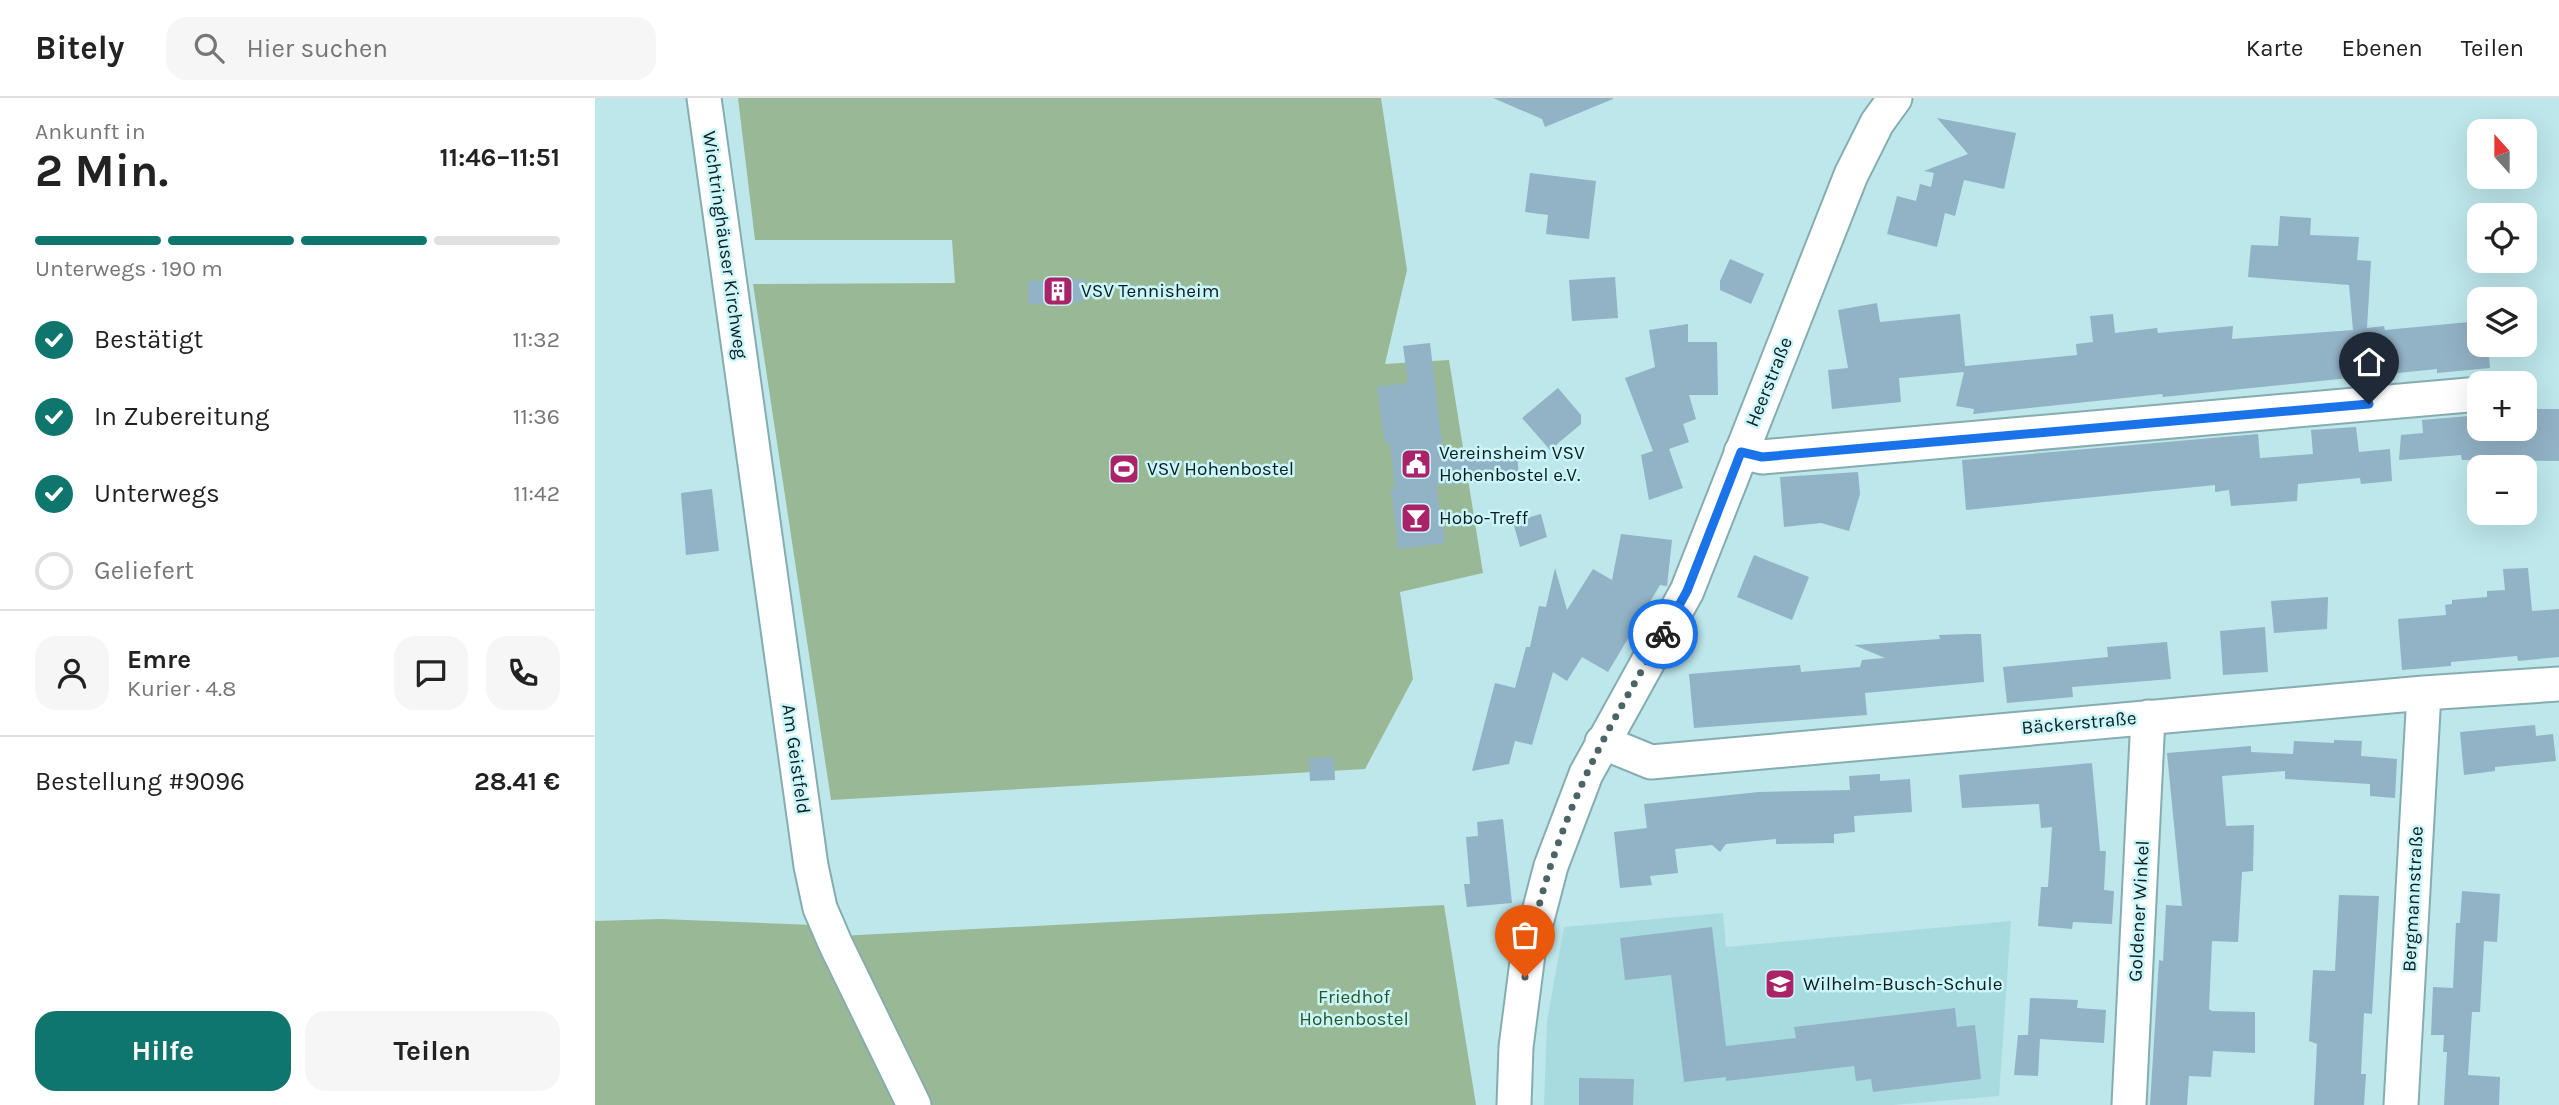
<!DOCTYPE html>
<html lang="de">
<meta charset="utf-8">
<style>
:root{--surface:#fff;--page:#f6f6f6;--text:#222;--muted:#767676;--line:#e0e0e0;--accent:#0f766e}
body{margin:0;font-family:Karla,sans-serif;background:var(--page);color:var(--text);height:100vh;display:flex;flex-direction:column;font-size:26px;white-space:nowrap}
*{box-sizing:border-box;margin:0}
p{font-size:23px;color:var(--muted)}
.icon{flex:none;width:38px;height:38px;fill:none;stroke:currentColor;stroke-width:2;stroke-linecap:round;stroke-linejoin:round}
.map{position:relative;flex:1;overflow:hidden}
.drawer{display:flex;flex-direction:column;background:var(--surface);width:595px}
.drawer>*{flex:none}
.needle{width:46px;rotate:339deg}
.controls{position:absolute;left:1872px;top:21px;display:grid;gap:14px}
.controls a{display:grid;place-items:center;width:70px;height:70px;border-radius:14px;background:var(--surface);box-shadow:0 7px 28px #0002;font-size:35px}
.pin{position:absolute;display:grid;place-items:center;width:60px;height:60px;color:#fff;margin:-72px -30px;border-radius:50% 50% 50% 0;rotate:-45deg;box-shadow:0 0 7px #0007}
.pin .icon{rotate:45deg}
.courier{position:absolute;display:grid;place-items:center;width:70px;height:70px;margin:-35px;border:5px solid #1a73e8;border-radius:50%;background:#fff;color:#222;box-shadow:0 2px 9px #0007}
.overview em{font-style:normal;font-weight:700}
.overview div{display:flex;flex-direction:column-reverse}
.overview{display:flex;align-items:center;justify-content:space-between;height:119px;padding:0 35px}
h1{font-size:46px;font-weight:700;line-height:52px}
.bar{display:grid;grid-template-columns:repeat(4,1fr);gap:10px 7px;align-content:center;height:84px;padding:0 35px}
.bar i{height:9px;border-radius:5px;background:var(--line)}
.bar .selected{background:var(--accent)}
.bar p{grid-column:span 4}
.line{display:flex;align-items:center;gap:18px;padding:0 35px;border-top:2px solid var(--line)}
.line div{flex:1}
.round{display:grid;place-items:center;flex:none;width:74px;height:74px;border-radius:21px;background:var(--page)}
ol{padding:0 35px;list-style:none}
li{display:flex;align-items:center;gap:21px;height:77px}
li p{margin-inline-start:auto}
li .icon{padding:7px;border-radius:50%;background:var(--accent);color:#fff;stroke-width:4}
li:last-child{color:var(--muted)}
li i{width:38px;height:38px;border:4px solid var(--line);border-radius:50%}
.cta{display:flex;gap:14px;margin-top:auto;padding:14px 35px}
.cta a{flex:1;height:80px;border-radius:21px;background:var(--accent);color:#fff;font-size:28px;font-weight:700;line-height:80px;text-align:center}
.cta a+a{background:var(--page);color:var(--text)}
header{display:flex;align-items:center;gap:42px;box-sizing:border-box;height:98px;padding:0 35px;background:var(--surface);border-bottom:2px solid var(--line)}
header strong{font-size:33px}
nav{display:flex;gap:38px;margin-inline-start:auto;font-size:24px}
.search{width:490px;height:63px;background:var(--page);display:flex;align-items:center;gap:18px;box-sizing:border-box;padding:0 24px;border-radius:21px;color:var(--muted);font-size:26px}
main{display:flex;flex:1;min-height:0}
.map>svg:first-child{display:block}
.built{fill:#a8dbe0}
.green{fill:#99b996}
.building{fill:#92b2c5}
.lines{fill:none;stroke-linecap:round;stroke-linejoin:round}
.minor-casing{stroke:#85adb1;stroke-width:37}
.minor{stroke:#fff;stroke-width:33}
.done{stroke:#4b6466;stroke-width:7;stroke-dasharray:0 12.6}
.route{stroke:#1a73e8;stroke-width:9}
.labels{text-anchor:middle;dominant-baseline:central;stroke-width:5;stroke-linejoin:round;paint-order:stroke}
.street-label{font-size:19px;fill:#0d1d1f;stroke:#caf5f9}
.poi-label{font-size:19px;fill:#0d1d1f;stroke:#caf5f9;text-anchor:start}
.park-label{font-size:19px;fill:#285725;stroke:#caf5f9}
</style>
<header>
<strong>Bitely</strong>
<div class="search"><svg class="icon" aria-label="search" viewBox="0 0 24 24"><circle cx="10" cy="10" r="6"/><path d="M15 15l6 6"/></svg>Hier suchen</div>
<nav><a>Karte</a><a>Ebenen</a><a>Teilen</a></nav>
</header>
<main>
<section class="drawer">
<div class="overview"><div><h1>2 Min.</h1><p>Ankunft in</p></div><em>11:46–11:51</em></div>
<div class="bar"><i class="selected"></i><i class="selected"></i><i class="selected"></i><i></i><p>Unterwegs · 190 m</p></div>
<ol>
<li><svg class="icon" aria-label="check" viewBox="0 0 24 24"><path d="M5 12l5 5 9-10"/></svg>Bestätigt<p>11:32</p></li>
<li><svg class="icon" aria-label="check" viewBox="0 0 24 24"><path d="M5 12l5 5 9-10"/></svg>In Zubereitung<p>11:36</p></li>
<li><svg class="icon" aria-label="check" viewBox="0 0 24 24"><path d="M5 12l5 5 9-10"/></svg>Unterwegs<p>11:42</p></li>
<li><i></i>Geliefert</li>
</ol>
<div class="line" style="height:126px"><a class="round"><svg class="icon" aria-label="person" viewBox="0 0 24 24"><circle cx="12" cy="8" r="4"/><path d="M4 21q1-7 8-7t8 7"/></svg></a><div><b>Emre</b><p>Kurier · 4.8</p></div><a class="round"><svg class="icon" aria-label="chat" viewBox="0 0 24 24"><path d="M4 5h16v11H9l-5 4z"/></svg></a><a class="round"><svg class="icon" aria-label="phone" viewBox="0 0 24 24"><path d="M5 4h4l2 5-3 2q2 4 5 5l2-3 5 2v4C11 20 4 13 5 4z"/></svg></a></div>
<div class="line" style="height:91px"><div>Bestellung #9096</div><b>28.41 €</b></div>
<div class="cta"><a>Hilfe</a><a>Teilen</a></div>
</section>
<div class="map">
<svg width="1964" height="1007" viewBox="0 0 1964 1007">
<rect width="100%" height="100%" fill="#bde7eb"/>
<path class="built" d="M1128,815L1131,849L1416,823L1404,998L1299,1007H949L952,923L969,829Z"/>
<path class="green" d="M143,0H786L812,172L790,266L854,262L888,475L805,494L818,581L770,671L236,702L158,186L360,185L357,142H160Z
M849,807L881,1007H327L244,838Z
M66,821L217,827L306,1007H0V823Z"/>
<path class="building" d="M898,0H1018V1L950,29L947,21Z
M1342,20L1421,35L1409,91L1369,82L1360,118L1350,115L1342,149L1292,136L1302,98L1321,103L1325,86L1336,89L1339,75L1329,73L1373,56Z
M935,75L1001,83L994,141L951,136L953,117L930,114Z
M1685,118L1716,120L1715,137L1764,139L1762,162L1776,163L1772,230L1789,228L1790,232L1885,223V247H1893L1895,270L1842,275V271L1568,299L1567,296L1378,316L1379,311L1361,308L1369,274L1304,280L1306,304L1237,311L1233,272L1253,270L1243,212L1282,205L1285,224L1365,216L1370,268L1482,257L1481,246L1498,244L1495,218L1518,216L1520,235L1562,230L1563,235L1638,228L1637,241L1758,232L1754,187L1653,179L1656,147L1683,148Z
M1135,161L1169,176L1156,206L1125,192V183Z
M1020,179L1023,220L977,223L974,182Z
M491,181L487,204L434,206L433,183Z
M1093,226V244H1122L1123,297H1094L1101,321L1088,326L1094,344L1074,351L1088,390L1054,402L1046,357L1058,353L1030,280L1060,269L1054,232Z
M835,245L849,361L922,354L924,382L841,387L850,445L803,451L796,391L800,390L795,345L790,346L782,289L813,285L808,248Z
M963,290L986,317V326L955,352L927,320Z
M1932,311H1964V363L1867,362L1866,357L1804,362L1806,337L1828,335L1827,322L1885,317V331H1930Z
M1761,329L1764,354L1795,351L1797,383L1766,386L1765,380L1703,386L1702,403L1636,408L1634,392L1620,394V387L1371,412L1367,362L1663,336L1665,360L1718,356L1716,332Z
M1263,374L1265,396L1254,433L1226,425L1189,429L1185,379Z
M117,391L124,453L91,457L86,395Z
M946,416L952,439L925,449L918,424Z
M1026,436L1077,442L1072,488L1065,487L1013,574L987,559L972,583L958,574L937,647L920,643L914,666L877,673L900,585L920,590L931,549H935L944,508L951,509L960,470L972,512L998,471L1017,482Z
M1159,457L1214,479L1197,522L1142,499Z
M1933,470L1937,513L1964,511V559L1923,563L1922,558L1856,564V568L1807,572L1803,521L1851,517L1850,507L1857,506V502L1892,499V493L1910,492L1908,471Z
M1733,499L1732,531L1679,535L1676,503Z
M1670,529L1673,574L1628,577L1625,533Z
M1373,536H1386L1389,584L1270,595L1272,617L1099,630L1094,576L1205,567L1206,574L1265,569L1267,562L1290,560L1259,547L1345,541L1344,537Z
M1572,544L1576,581L1477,589L1478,599L1412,605L1408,569L1513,559L1512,549Z
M1940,627L1941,638L1958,636L1961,663L1900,669V673L1869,677L1865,634Z
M1739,642L1767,643L1766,658L1802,661L1800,700L1775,698V686L1690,681V673L1627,678L1631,728L1659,727L1658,773L1647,774L1643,844L1617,843L1614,911L1617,913L1660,914V955L1618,953L1616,979L1594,978L1592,1007H1555L1564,862L1568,863L1571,807L1587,808L1572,655L1656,648V654L1698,656L1699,643L1739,645Z
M739,659L740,682L715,683L714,660Z
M1497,665L1505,753H1511L1509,792L1519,793L1517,826L1478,824L1477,831L1443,828L1446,789H1453L1457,729L1446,730L1444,706L1367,710L1364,677Z
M1285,676V683L1315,681L1317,714L1259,718L1260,734L1239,736V745L1181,746V741L1131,746L1125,754L1117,747L1080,751L1083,775L1055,778L1057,787L1025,790L1019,734L1052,730L1049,706L1164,694L1255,692L1254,678Z
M908,721L917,805L872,809L869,786H875L871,739L883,738L882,724Z
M1867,793L1905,796L1902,844L1889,843L1885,914H1877L1873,977L1905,979L1904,1007H1849L1852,954H1848L1849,937H1836L1838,889L1858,890L1861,825H1865Z
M1744,797L1784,798L1777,916L1769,915L1766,976H1771L1769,1007H1719L1722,946L1714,943L1718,872L1740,873Z
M1117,829L1131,948L1201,940L1199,929L1360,910L1362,929L1380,927L1386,981L1278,994L1276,981L1261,983L1259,968L1131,983V979L1089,984L1076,877L1030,882L1025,840Z
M1435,900L1483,902L1482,910L1511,912L1509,945L1445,941L1443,978L1419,977L1423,937H1433Z
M984,980L1039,981L1038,1007H984Z"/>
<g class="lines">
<g class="minor-casing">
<path id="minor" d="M109,0L216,768L225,810L240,845L319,1007
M1146,354L1167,359L1885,296
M1007,644L1056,664L1829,595L1964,586
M919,1007L921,949L933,856L956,768L991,676L1092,493L1256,77L1282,25L1300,0
M1534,1007L1553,619
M1806,1007L1829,595"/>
</g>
<use href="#minor" class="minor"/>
</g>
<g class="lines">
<path class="done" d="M930,879C939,810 963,737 993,673C1015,626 1042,581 1068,536"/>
<path class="route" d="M1068,536L1092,493L1146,354L1167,359L1774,306"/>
</g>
<defs>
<g id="building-square" transform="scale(1.575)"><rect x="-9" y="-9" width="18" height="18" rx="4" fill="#aa2267" stroke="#caf5f9"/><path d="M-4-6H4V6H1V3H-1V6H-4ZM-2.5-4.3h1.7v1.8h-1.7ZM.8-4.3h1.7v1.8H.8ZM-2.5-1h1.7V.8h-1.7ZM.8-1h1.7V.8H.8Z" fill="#fff"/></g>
<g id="civic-square" transform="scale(1.575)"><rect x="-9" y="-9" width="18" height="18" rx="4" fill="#aa2267" stroke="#caf5f9"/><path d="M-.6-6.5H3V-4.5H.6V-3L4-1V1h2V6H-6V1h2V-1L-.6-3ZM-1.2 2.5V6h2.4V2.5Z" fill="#fff"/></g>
<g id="stadium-square" transform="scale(1.575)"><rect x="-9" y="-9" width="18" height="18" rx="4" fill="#aa2267" stroke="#caf5f9"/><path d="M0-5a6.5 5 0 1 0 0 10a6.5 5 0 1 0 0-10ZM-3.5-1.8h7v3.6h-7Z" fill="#fff"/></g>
<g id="bar-square" transform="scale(1.575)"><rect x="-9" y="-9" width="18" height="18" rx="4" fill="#aa2267" stroke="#caf5f9"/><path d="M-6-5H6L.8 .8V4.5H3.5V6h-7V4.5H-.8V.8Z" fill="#fff"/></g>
<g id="school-square" transform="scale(1.575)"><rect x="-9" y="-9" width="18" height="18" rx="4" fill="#aa2267" stroke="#caf5f9"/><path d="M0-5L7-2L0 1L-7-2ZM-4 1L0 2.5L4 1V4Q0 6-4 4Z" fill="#fff"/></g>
</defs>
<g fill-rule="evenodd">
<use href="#building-square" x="463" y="193"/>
<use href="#civic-square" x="821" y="366"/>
<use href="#stadium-square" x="529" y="371"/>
<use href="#bar-square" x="821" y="420"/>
<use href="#school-square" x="1185" y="886"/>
</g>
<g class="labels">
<g class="street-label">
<text transform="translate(130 147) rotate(82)">Wichtringhäuser Kirchweg</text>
<text transform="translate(1174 284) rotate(-68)">Heerstraße</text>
<text transform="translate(1484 625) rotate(-5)">Bäckerstraße</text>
<text transform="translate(201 661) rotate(82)">Am Geistfeld</text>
<text transform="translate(1818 801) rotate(-87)">Bergmannstraße</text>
<text transform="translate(1544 813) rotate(-87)">Goldener Winkel</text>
</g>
<g class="poi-label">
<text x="486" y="193">VSV Tennisheim</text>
<text x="844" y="355">Vereinsheim VSV<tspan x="844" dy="22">Hohenbostel e.V.</tspan></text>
<text x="552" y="371">VSV Hohenbostel</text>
<text x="844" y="420">Hobo-Treff</text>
<text x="1208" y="886">Wilhelm-Busch-Schule</text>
</g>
<g class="park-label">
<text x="759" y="899">Friedhof<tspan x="759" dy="22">Hohenbostel</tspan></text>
</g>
</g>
</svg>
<div class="controls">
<a><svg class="needle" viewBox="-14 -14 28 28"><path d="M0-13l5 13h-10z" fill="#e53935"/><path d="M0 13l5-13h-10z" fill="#767676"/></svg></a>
<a><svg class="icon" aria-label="locate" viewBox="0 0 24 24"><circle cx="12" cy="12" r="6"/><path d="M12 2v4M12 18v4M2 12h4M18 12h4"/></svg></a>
<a><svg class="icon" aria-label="layers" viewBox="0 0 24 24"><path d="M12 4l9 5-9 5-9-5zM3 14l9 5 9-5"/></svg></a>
<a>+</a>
<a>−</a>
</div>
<div class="pin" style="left:930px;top:879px;background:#ea580c"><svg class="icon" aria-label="bag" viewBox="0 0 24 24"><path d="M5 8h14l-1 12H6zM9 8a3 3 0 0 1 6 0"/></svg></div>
<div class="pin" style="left:1774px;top:306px;background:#1f2937"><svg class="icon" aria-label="home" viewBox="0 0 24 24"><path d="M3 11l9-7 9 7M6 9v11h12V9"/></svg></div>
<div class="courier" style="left:1068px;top:536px"><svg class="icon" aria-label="bike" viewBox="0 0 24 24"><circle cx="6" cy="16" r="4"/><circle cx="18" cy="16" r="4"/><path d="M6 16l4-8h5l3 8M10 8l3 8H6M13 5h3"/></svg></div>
</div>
</main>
